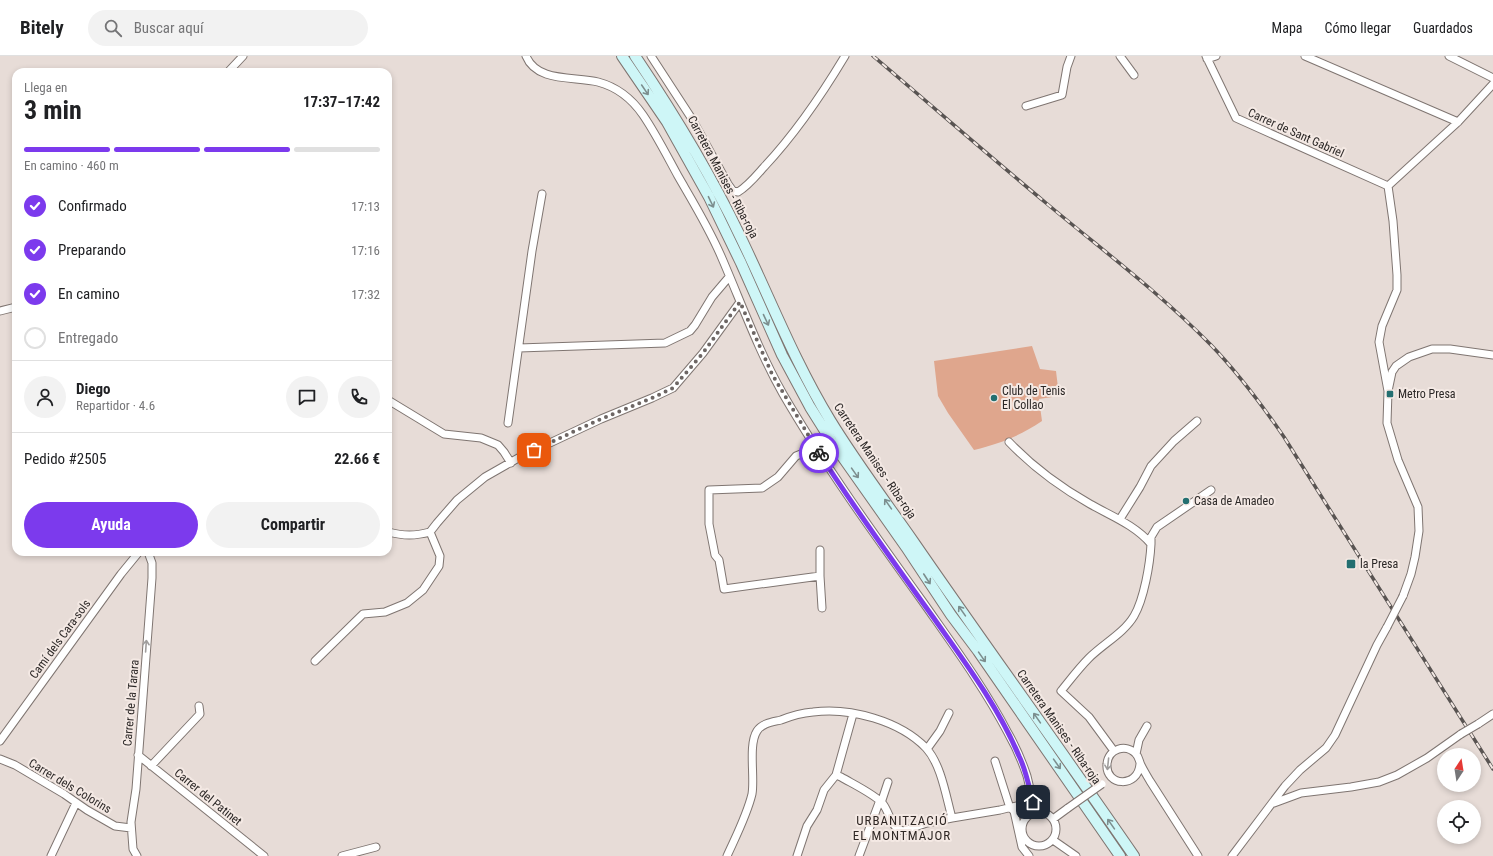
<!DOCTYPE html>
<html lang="es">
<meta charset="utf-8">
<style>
:root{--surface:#fff;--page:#f2f2f2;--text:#202124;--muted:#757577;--line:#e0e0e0;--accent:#7c3aed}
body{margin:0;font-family:"Roboto Condensed",sans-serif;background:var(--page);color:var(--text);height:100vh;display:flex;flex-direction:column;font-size:15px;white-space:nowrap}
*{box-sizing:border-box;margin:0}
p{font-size:13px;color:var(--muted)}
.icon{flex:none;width:22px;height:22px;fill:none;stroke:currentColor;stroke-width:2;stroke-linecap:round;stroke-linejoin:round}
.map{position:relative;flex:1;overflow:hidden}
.details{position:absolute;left:12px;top:12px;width:380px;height:488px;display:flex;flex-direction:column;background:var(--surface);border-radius:12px;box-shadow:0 2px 6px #0003}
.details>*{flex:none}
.needle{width:26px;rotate:12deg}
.controls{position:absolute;left:1437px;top:692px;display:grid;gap:8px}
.controls a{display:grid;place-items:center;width:44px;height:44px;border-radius:50%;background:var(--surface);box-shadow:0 2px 6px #0003;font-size:20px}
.pin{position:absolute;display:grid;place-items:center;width:34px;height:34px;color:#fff;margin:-17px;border-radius:8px;box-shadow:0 2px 6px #0006}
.courier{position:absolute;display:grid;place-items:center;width:40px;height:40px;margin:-20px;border:3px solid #7c3aed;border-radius:50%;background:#fff;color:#222;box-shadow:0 1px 5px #0007}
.summary em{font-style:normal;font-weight:700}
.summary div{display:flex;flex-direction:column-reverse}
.summary{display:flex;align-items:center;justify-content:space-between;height:68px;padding:0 12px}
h1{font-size:26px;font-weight:700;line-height:30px}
.bar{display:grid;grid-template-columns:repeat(4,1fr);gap:6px 4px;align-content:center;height:48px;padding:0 12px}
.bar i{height:5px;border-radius:3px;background:var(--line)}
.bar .selected{background:var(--accent)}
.bar p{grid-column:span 4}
.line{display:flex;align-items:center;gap:10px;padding:0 12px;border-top:1px solid var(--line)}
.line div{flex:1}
.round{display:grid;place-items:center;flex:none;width:42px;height:42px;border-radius:21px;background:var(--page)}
ol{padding:0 12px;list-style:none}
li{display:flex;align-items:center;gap:12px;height:44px}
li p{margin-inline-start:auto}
li .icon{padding:4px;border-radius:50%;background:var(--accent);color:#fff;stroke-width:4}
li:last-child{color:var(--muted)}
li i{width:22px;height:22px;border:2px solid var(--line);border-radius:50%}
.action{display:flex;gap:8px;margin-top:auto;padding:8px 12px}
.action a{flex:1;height:46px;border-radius:24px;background:var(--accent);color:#fff;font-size:16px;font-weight:700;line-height:46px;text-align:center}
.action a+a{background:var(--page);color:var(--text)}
header{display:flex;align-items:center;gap:24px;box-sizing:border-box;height:56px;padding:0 20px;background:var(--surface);border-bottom:1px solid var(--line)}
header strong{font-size:19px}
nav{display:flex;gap:22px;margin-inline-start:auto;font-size:14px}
.search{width:280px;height:36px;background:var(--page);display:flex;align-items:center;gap:10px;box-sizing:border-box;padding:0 14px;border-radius:22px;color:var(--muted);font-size:15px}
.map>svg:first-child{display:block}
.green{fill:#dfa68d}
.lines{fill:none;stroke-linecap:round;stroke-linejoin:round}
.street-casing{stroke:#7f7571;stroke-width:9}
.secondary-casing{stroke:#7f7571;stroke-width:12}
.street{stroke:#fff;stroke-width:7}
.secondary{stroke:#cef6f7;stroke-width:10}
.rail-casing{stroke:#595452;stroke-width:3.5}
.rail{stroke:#f4e9e4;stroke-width:2;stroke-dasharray:6;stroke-linecap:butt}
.street-bridge-casing{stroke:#7f7571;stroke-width:9;stroke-linecap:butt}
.street-bridge{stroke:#fff;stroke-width:7}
.oneway{stroke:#7c8e8e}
.oneway2{stroke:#a09e9d}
.done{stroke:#6d6664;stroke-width:4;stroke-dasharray:0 7.2}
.route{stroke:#7c3aed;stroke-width:5}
.poi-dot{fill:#236f70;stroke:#f4e9e4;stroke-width:1.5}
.labels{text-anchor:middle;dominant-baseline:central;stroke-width:4;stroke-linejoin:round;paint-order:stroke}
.street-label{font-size:12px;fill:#2b2726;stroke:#f4e9e4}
.poi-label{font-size:12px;fill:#2b2726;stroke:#f4e9e4;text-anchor:start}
.neighbourhood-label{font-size:13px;letter-spacing:1px;fill:#2f2724;stroke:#f4e9e4}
</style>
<header>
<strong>Bitely</strong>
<div class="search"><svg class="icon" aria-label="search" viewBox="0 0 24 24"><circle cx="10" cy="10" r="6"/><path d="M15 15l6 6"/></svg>Buscar aquí</div>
<nav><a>Mapa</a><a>Cómo llegar</a><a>Guardados</a></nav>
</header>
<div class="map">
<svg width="1493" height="800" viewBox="0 0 1493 800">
<rect width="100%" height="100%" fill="#e7dcd7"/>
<path class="green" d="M1032,290L1040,313L1056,315L1059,340L1039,343L1042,365C1018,381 1001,387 974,394L948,357L938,340L934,305Z"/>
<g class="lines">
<g class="street-casing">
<path id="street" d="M526,0C537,27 575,20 598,26C617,31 632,43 643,59C656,78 667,100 678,120C693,146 709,172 721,200C741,246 758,294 783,338C825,410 874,478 923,546C953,589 984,631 1008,677C1016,691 1022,705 1027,720C1030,732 1032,745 1037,756
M651,0L692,63L728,128L733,135L738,136C748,130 756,120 764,111C796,77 821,40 845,0
M1120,0L1134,19
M1206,0L1236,62L1388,130
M1305,0L1458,66
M1449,0L1493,22
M1207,3L1216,0
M228,16L243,0
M1026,50L1062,39L1067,11L1071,0
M0,255L16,251
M519,292L665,287L690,275L695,269L712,241L729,221
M1388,335L1379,286L1382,270L1397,234V219L1393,165L1388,130L1458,66L1493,28
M388,344L444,378L481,382L498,389L504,396L511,407
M508,367L532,195L542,138
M1009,386C1032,410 1060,431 1090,448C1111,460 1135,469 1151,488C1150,508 1144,543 1134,560C1124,577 1103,588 1089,602C1079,612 1070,624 1061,635L1089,661L1114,695
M816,392L796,400L778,421L762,432L709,434V468L715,499L719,504L724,533L820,520
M1120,463L1140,431L1151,410L1174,385L1197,365
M388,476C404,480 415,480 430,476L437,467L457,444L485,421L520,401L601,363L652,342L673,332L703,297L740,246
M1151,488V481L1157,471L1211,434
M820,494V520L822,552
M1403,540L1411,518L1415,501L1419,475L1418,451L1398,404L1387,367L1388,335L1392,316L1396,310L1409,301L1432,293H1450L1493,299
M315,605L363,558L385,556L407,547L423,534L439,510L440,500L430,476
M1478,668L1493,658
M0,685L121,518L139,496
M927,693L940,675L949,657
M1136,698L1139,684L1147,670
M138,699L264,800
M0,703L15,709L64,738L87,754L115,770L131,772
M995,705L1010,752
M1140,708C1138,733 1105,730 1107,708C1108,693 1126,687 1136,698C1139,701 1139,705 1141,709C1144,715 1147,720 1150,725C1166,750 1182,775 1198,800
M151,710L200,658L199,650
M836,719L841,721C853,728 876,739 883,748C890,757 891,773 903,775L927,767L952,762
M881,747L888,726
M1274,747L1301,737L1351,731L1379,726L1397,719L1427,702L1461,678
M1010,752L1014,755L1022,791L1029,800
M1022 773a17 17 0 1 1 34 0a17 17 0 1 1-34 0Z
M1053,763L1068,752
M1053,784L1076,800
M51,800L76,747
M137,800L133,793L131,766L136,733L152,522V507L148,496
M342,800L376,791
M727,800C736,780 747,759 752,738C755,721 748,689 757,675C762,667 773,666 781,664C791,660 802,657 813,656C850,651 900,665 926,692C941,708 946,740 952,762L1000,754L1033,746
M797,800L807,770L817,754L824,734L836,719L853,658
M859,800L880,744
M1232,800L1285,730L1300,714L1326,692L1335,679L1377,589L1387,571"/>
</g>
<g class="secondary-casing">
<path id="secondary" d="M622,0L667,66L709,141L741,207L782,299L810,351L832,386L906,491L951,559L978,595L1120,800
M635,0C674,58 710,117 740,180C770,242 794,305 830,364C855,405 885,445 913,485C986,591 1061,694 1134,800"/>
</g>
<use href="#street" class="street"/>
<use href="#secondary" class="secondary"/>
<g class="rail-casing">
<path id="rail" d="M873,0C931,49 988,99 1046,147C1101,193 1160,237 1211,289C1238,317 1262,349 1284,381L1493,713"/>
</g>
<use href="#rail" class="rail"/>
<g class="street-bridge-casing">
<path id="street-bridge" d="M1387,571L1403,540
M1461,678L1478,668
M1068,752L1102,728"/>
</g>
<use href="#street-bridge" class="street-bridge"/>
</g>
<defs><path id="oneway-shaft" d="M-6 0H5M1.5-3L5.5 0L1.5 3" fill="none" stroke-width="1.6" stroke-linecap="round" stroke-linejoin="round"/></defs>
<g class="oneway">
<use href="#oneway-shaft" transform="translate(645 34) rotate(56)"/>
<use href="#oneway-shaft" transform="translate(711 146) rotate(64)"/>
<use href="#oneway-shaft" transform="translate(766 264) rotate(65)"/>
<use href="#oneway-shaft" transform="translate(855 417) rotate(55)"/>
<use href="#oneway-shaft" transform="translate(888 448) rotate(-125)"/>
<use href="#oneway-shaft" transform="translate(927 523) rotate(57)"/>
<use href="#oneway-shaft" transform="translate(962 555) rotate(-125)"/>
<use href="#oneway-shaft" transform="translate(982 601) rotate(55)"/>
<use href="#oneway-shaft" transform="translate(1037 662) rotate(-125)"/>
<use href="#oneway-shaft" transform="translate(1057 708) rotate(55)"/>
<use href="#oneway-shaft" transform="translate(1111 768) rotate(-125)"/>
</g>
<g class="oneway2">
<use href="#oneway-shaft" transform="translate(146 590) rotate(-86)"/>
<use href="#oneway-shaft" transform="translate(1108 708) rotate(96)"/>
</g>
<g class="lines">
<path class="done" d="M534,394L601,363L652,342L673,332L703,297L740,246L772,318L819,397"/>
<path class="route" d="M819,397C855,453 894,507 933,561C964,605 998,650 1019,700C1026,714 1029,731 1033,746"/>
</g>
<g class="poi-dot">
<rect x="1386" y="334" width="8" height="8" rx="2"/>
<circle cx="994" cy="342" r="4"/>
<circle cx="1186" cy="445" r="4"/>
<rect x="1346" y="503" width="10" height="10" rx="2"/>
</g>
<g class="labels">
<g class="street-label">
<text transform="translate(1296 77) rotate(24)">Carrer de Sant Gabriel</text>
<text transform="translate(723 121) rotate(62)">Carretera Manises - Riba-roja</text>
<text transform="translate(875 405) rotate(56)">Carretera Manises - Riba-roja</text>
<text transform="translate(60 583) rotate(-54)">Camí dels Cara-sols</text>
<text transform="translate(131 647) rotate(-85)">Carrer de la Tarara</text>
<text transform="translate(1059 671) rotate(55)">Carretera Manises - Riba-roja</text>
<text transform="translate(70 730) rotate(31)">Carrer dels Colorins</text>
<text transform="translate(208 741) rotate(39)">Carrer del Patinet</text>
</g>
<g class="poi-label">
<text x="1002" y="335">Club de Tenis<tspan x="1002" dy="14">El Collao</tspan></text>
<text x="1398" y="338">Metro Presa</text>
<text x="1194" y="445">Casa de Amadeo</text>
<text x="1360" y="508">la Presa</text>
</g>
<g class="neighbourhood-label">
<text x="902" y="764">URBANITZACIÓ<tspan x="902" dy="15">EL MONTMAJOR</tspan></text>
</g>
</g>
</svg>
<div class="controls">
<a><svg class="needle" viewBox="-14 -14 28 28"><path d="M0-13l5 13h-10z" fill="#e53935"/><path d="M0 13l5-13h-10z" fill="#757577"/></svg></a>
<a><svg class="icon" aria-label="locate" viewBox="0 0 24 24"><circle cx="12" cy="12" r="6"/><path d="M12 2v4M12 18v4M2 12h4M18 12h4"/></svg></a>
</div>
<div class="pin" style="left:534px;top:394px;background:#ea580c"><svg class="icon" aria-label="bag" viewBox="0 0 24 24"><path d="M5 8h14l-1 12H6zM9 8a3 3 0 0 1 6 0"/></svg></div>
<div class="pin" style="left:1033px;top:746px;background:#1f2937"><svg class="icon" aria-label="home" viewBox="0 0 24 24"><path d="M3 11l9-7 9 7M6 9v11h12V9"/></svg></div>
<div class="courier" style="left:819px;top:397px"><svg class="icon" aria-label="bike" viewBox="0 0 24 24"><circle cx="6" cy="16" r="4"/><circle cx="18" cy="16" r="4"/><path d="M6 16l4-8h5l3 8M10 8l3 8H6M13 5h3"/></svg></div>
<section class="details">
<div class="summary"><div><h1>3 min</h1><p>Llega en</p></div><em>17:37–17:42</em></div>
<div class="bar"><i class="selected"></i><i class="selected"></i><i class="selected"></i><i></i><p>En camino · 460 m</p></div>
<ol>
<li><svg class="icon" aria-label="check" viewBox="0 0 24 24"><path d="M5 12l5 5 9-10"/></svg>Confirmado<p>17:13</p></li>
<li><svg class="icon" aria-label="check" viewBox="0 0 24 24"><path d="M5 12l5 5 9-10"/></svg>Preparando<p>17:16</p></li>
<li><svg class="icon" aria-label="check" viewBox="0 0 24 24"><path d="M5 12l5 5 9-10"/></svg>En camino<p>17:32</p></li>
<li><i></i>Entregado</li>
</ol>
<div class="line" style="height:72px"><a class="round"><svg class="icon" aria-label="person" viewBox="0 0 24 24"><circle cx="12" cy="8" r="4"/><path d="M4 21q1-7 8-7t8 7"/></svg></a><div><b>Diego</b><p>Repartidor · 4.6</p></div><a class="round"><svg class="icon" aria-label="chat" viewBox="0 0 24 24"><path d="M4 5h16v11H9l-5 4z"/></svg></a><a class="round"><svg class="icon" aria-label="phone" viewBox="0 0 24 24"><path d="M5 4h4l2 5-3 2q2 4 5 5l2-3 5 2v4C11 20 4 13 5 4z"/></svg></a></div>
<div class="line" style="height:52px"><div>Pedido #2505</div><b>22.66 €</b></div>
<div class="action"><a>Ayuda</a><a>Compartir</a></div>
</section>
</div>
